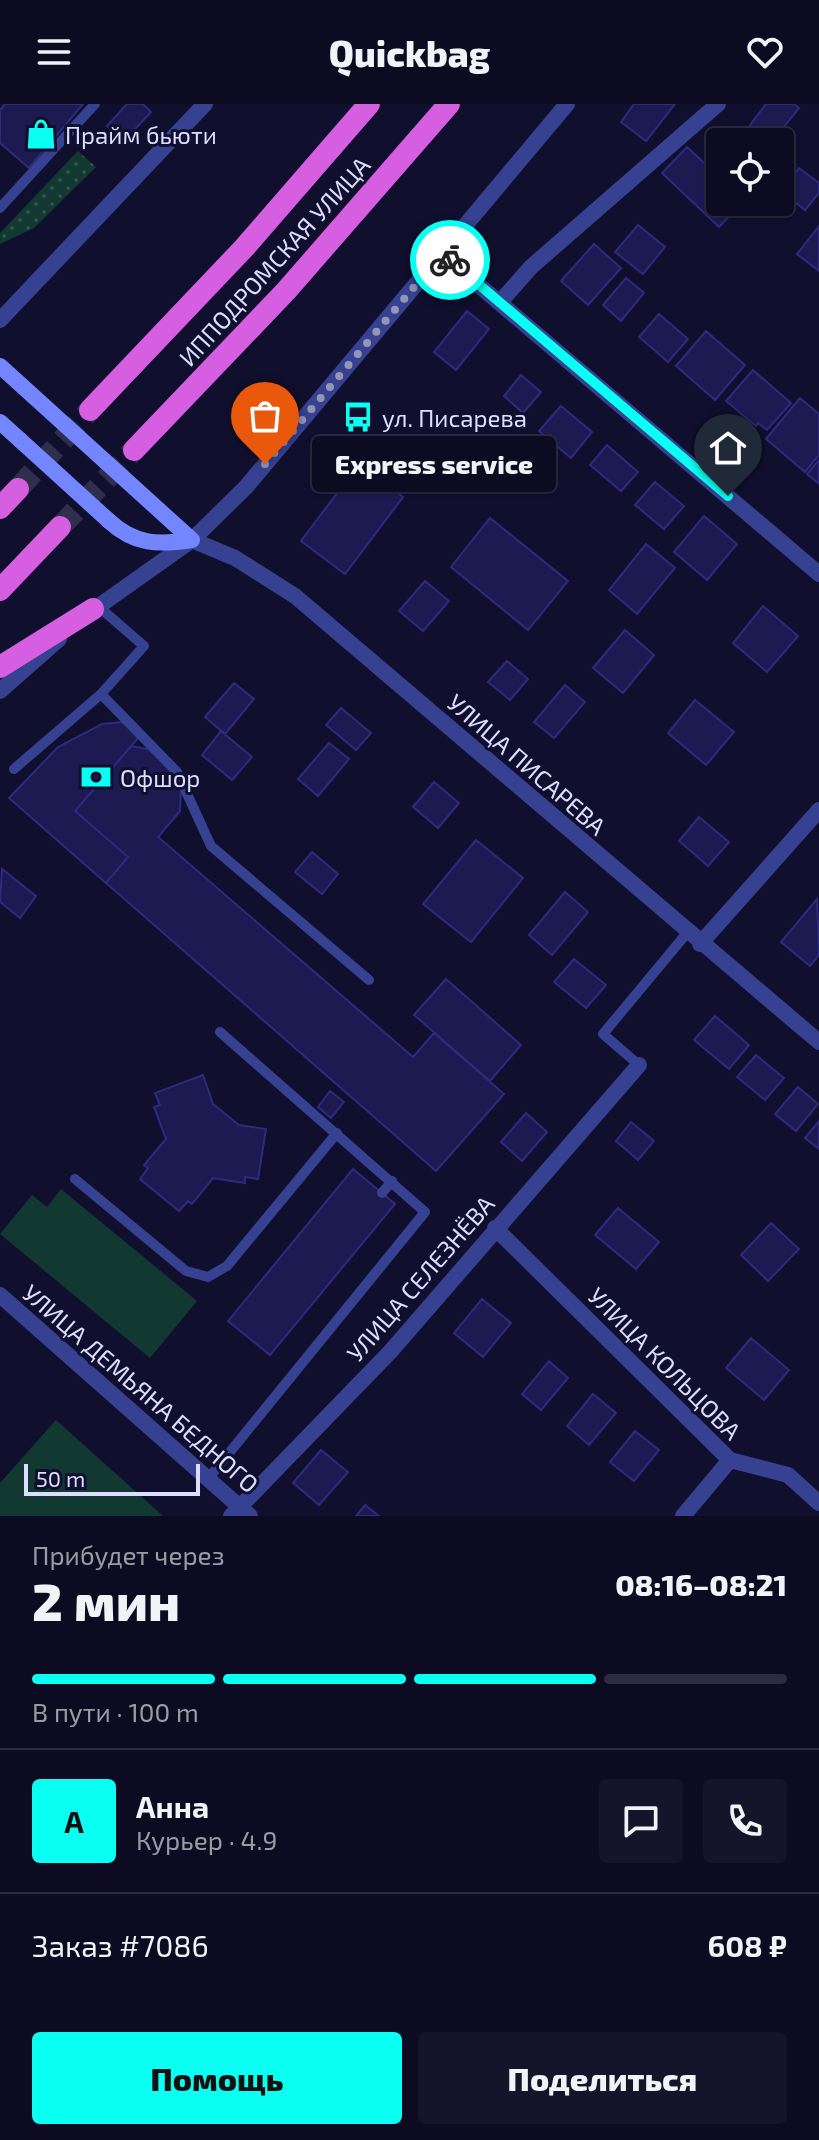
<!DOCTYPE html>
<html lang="ru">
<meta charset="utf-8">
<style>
:root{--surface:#0c0b22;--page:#15142a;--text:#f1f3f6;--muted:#9a9ba5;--line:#2c2b40;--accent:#09fff1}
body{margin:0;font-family:"Exo 2",sans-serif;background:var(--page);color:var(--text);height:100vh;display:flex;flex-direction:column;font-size:30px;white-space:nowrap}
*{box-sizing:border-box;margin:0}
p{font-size:26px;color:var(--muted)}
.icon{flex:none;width:44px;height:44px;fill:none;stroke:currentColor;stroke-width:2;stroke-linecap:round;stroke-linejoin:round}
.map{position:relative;height:1412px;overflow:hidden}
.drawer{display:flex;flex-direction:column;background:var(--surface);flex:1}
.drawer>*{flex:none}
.fabs{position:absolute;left:706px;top:24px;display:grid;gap:16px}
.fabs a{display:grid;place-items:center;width:88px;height:88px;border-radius:8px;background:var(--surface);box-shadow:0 2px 6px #0004,0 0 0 2px var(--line);font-size:40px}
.scale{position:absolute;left:24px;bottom:20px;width:176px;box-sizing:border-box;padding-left:8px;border:4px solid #dddeff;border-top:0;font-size:22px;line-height:28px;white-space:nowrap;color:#dddeff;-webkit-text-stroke:6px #100f2e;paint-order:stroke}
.pin{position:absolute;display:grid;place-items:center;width:68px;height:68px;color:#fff;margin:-82px -34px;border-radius:50% 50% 50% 0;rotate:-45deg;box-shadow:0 0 8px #0007}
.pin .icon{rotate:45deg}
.courier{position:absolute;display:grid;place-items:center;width:80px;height:80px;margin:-40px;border:6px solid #09fff1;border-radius:50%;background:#fff;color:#222;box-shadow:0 2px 10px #0007}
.bubble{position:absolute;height:56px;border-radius:8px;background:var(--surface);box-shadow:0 2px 6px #0004,0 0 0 2px var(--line);font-size:26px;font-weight:800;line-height:56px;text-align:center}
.head em{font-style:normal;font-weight:800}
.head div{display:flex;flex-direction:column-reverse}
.head{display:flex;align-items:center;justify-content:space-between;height:136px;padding:0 32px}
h1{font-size:52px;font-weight:800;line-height:60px}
.bar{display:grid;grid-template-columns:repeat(4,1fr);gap:12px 8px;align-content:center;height:96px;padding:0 32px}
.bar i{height:10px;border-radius:6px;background:var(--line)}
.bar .selected{background:var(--accent)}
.bar p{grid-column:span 4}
.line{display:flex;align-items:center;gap:20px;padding:0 32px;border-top:2px solid var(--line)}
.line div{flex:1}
.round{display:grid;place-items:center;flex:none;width:84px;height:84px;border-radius:8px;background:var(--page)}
.action{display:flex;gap:16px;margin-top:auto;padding:16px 32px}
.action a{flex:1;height:92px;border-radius:8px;background:var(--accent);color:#111;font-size:32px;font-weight:800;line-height:92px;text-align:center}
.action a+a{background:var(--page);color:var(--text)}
header{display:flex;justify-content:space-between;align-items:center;height:104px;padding:0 32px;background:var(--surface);font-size:36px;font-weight:800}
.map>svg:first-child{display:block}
.grass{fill:url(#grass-dots)}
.green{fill:#123931}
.building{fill:#1c1a51;stroke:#2d2a7f;stroke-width:2}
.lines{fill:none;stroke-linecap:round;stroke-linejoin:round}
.trunk-tunnel{stroke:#2f2e4d;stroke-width:22;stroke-dasharray:22 11;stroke-linecap:butt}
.service{stroke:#364191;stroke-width:10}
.minor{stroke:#364191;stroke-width:16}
.tertiary{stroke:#364191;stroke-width:16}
.secondary{stroke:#7486ff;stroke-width:16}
.trunk{stroke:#d65ee0;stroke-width:22}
.secondary-bridge{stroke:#7486ff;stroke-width:16}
.done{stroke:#9596b6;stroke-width:8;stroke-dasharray:0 14.4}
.route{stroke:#09fff1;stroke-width:10}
.labels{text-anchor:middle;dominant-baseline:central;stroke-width:6;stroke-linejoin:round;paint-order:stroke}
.poi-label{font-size:24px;fill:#dddeff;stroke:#100f2e;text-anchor:start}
.street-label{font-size:24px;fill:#dddeff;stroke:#100f2e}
</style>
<header><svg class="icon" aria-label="menu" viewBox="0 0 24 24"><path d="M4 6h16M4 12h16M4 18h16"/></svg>Quickbag<svg class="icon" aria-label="heart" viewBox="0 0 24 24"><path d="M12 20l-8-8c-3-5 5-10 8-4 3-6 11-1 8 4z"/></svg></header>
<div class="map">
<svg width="819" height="1412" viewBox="0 0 819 1412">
<defs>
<pattern id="grass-dots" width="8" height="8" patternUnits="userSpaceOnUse" patternTransform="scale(2)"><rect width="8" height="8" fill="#123931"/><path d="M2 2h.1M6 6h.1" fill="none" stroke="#345550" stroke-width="1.8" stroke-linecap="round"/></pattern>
</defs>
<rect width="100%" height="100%" fill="#100f2e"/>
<path class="grass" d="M78,47L96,63L34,124L0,140V129Z"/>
<path class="green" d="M61,1085L197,1197L150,1254L0,1130L32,1091L47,1103Z
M56,1316L163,1412H0V1379Z"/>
<path class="building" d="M5,0H83L29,64L0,39V6Z
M127,0H143L151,8L124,37L107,22Z
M634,0H675L646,37L621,18Z
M766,0H794L799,4L772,38L750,21Z
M687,43L714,68L720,62V98H743L719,123L662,69Z
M799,64L819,79V89L805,106L781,87Z
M638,121L665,143L643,170L615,148Z
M819,122V167L797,150Z
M594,140L621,164L588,201L561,177Z
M626,174L644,189L621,217L603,201Z
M467,207L489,225L456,266L434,248Z
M659,210L688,235L668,258L639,233Z
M706,227L745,261L715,296L676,262Z
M753,266L791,299L767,326L758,319L756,322L726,297Z
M521,271L541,288L523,309L504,292Z
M800,294L819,310V351L805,368L766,335Z
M561,302L592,328L571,354L539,327Z
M607,341L638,368L621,387L590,361Z
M819,356V380L807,370Z
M359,360L403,393L345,470L301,437Z
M655,378L684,402L664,425L635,401Z
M704,412L737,440L707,476L674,448Z
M490,414L568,477L528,526L451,463Z
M646,440L675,464L637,510L609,486Z
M425,477L449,497L423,527L399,507Z
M763,502L798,532L767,568L733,539Z
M625,526L654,551L623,589L593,564Z
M507,557L528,575L510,596L488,578Z
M234,579L254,595L225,630L205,613Z
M565,581L585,598L554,634L534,618Z
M695,596L734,628L706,661L668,629Z
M341,604L371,629L356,646L326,621Z
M122,618L139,633L75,707L128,753L106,779L9,694L58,643L102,620Z
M221,627L252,653L232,676L202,651Z
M329,639L349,655L318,692L298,675Z
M131,642L147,645L162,653L181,680L180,707L158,733L413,953L434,929L504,990L436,1067L106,779L128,753L75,707Z
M434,678L459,699L438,724L413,703Z
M699,713L729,738L708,762L679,737Z
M476,736L523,774L471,838L423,800Z
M312,748L338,770L322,790L295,768Z
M2,765L36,792L20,814L0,798Z
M565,788L588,808L552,851L529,831Z
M817,795L819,851L810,862L781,838Z
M574,855L606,881L586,904L554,878Z
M446,875L521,941L490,977L414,911Z
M715,912L749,941L729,965L694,936Z
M756,951L784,974L765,996L737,973Z
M203,971L213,1000L239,1021L266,1025L258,1075L245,1073V1079L213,1074L192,1100L188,1097L179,1107L140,1075L148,1064L144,1061L166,1035L154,1003L160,1001L155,989Z
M798,983L818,1000L796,1027L775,1010Z
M330,987L344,998L331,1014L318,1003Z
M526,1009L547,1028L522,1057L501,1038Z
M819,1017V1045L805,1034Z
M631,1018L654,1037L638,1056L616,1037Z
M353,1065L395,1100L270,1251L228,1217Z
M618,1104L659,1138L636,1165L595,1131Z
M771,1119L799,1145L768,1177L741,1151Z
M482,1195L511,1219L483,1253L454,1229Z
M751,1234L789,1266L764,1296L726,1264Z
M549,1257L568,1274L541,1306L522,1290Z
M593,1290L616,1309L589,1341L567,1322Z
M635,1327L659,1346L634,1377L610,1358Z
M321,1346L348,1368L319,1401L293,1379Z
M365,1401L379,1412H356Z"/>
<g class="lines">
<path class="trunk-tunnel" d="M18,385L90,306
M60,423L134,346"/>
<path class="service" d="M0,104L95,0
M99,503L144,542L101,590L177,668L211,742L369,876
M14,665L101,590
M639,961L603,930L687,829
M75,1075L186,1167L208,1173L227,1162L337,1029
M382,1089L392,1077
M208,1375L425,1108L220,928"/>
<path class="minor" d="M501,197L531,163L718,0
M192,436L235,454L295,492L819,938
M700,840L819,706
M495,1124L730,1356L788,1371L819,1399
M0,1191L250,1412
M231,1412L390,1248L639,961
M683,1412L730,1356"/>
<path class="tertiary" d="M442,150L819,470
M0,216L205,0
M85,512L192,436L246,383L567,0
M0,587L59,535"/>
<path class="secondary" d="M0,262L192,436
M0,318L20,336
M109,417C135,441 158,441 192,436"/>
<path class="trunk" d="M90,306L244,144L369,0
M134,346L286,187L449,0
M0,404L18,385
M0,486L60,423
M0,563L93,505"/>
<path class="secondary-bridge" d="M20,336L109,417"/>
</g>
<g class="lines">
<path class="done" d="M265,360L442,150L450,156"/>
<path class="route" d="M450,156L728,392"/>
</g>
<defs>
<g id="shop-bare" transform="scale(2.4)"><path d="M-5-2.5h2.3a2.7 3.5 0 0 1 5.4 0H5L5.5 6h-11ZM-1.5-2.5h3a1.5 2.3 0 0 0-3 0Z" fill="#09fff1" stroke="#100f2e" stroke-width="2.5" paint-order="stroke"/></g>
<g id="bus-bare" transform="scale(2.4)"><path d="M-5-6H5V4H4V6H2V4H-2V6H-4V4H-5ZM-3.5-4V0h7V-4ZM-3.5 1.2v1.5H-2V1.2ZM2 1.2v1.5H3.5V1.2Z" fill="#09fff1" stroke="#100f2e" stroke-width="2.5" paint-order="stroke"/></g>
<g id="bank-bare" transform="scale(2.4)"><path d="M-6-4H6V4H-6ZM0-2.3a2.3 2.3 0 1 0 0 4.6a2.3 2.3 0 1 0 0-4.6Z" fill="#09fff1" stroke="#100f2e" stroke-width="2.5" paint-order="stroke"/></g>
</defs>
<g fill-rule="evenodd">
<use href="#shop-bare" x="41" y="30"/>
<use href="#bus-bare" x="358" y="313"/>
<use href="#bank-bare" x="96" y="673"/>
</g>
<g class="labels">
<g class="poi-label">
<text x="65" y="30">Прайм бьюти</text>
<text x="382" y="313">ул. Писарева</text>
<text x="120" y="673">Офшор</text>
</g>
<g class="street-label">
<text transform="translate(274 157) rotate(-48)">ИППОДРОМСКАЯ УЛИЦА</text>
<text transform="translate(527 660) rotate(41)">УЛИЦА ПИСАРЕВА</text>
<text transform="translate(420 1174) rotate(-49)">УЛИЦА СЕЛЕЗНЁВА</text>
<text transform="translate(665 1259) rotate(45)">УЛИЦА КОЛЬЦОВА</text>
<text transform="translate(141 1284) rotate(41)">УЛИЦА ДЕМЬЯНА БЕДНОГО</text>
</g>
</g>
</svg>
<div class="fabs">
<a><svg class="icon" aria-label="locate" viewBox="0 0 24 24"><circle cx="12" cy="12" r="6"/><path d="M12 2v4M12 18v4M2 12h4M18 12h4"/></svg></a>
</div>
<div class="scale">50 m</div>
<div class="pin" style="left:265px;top:360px;background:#ea580c"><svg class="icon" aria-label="bag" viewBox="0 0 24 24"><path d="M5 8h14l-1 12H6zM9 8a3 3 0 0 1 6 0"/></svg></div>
<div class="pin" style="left:728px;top:392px;background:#1f2937"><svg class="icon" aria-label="home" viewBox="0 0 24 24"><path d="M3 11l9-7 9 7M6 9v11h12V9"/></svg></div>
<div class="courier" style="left:450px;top:156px"><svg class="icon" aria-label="bike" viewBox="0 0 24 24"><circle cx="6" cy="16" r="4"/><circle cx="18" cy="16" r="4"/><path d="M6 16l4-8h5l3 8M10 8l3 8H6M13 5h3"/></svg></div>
<div class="bubble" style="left:312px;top:332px;width:244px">Express service</div>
</div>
<section class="drawer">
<div class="head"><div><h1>2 мин</h1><p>Прибудет через</p></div><em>08:16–08:21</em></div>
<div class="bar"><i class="selected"></i><i class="selected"></i><i class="selected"></i><i></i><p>В пути · 100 m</p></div>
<div class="line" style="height:144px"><b class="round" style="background:var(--accent);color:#111">А</b><div><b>Анна</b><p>Курьер · 4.9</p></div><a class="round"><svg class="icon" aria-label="chat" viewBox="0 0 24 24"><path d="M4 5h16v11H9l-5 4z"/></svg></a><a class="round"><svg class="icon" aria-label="phone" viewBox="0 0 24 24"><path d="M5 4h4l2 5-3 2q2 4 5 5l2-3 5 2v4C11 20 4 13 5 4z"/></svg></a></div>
<div class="line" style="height:104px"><div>Заказ #7086</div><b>608 ₽</b></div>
<div class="action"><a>Помощь</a><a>Поделиться</a></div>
</section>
